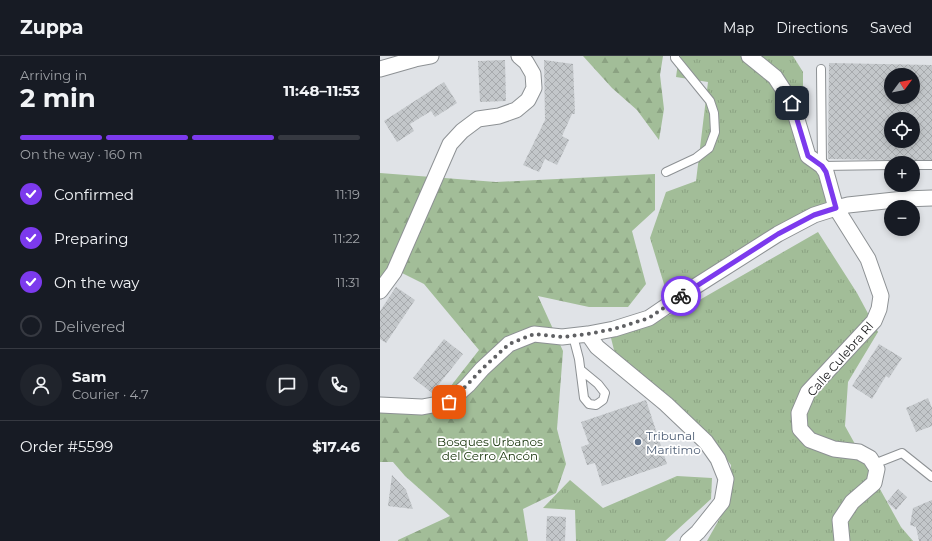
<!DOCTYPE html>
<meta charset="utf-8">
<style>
:root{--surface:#171b24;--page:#20242c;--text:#f1f3f6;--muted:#9ea1a6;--line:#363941;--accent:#7c3aed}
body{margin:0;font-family:Montserrat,sans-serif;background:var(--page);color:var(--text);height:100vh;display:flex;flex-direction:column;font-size:15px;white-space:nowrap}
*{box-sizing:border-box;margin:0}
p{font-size:13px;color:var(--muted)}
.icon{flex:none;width:22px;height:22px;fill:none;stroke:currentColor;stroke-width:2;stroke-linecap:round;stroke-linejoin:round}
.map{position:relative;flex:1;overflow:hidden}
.panel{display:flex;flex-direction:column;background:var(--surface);width:380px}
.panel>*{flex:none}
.needle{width:26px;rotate:58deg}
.tools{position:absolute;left:504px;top:12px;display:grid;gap:8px}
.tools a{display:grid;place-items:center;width:36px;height:36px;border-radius:50%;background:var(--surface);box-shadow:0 2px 6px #0003;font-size:20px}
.pin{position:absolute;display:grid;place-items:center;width:34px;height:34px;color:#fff;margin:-17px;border-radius:8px;box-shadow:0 2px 6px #0006}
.courier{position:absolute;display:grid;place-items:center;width:40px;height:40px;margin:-20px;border:3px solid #7c3aed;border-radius:50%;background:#fff;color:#222;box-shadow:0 1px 5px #0007}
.summary em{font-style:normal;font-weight:700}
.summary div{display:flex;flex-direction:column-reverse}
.summary{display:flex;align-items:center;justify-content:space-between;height:68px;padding:0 20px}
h1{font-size:26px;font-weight:700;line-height:30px}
.bar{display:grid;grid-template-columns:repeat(4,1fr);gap:6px 4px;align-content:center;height:48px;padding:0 20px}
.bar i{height:5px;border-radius:3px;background:var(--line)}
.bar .active{background:var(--accent)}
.bar p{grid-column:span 4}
.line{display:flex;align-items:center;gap:10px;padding:0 20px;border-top:1px solid var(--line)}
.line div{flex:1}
.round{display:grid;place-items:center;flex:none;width:42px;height:42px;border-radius:21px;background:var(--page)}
ol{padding:0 20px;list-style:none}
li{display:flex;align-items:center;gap:12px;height:44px}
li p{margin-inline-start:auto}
li .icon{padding:4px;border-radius:50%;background:var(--accent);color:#fff;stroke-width:4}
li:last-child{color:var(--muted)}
li i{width:22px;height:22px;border:2px solid var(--line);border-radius:50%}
header{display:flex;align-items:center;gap:24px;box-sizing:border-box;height:56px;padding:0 20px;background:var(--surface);border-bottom:1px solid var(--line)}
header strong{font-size:19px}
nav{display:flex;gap:22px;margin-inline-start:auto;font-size:14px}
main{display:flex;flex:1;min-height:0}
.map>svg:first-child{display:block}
.forest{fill:url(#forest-firs)}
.park{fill:url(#park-tufts)}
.building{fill:url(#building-cross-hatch);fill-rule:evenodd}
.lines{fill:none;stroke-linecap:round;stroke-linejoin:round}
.lane-casing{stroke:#8d9194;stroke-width:10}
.street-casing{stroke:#8d9194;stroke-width:17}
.lane{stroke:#fff;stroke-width:8}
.street{stroke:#fff;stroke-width:15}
.done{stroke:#5f6063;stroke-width:4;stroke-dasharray:0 7.2}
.route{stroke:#7c3aed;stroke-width:5}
.service-dot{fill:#5c6f8a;stroke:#fff;stroke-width:1.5}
.labels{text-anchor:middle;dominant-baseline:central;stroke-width:3.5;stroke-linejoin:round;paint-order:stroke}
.street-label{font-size:12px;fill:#191a1c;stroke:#fff}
.service-label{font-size:12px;fill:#4e5e75;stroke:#fff;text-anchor:start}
.park-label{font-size:12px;fill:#153208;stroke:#fff}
</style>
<header>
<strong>Zuppa</strong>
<nav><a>Map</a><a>Directions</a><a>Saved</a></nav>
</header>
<main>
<section class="panel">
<div class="summary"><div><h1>2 min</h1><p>Arriving in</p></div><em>11:48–11:53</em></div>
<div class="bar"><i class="active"></i><i class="active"></i><i class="active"></i><i></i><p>On the way · 160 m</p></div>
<ol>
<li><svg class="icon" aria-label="check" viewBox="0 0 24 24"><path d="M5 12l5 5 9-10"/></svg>Confirmed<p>11:19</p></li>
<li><svg class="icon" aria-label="check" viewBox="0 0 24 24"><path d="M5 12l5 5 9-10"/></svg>Preparing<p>11:22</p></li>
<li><svg class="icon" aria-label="check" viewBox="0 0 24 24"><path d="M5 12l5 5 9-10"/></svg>On the way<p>11:31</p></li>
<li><i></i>Delivered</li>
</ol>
<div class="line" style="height:72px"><a class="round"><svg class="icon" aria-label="person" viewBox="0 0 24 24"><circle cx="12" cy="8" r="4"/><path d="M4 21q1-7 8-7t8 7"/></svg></a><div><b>Sam</b><p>Courier · 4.7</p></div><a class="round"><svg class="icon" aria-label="chat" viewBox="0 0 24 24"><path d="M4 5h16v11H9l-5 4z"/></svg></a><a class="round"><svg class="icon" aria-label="phone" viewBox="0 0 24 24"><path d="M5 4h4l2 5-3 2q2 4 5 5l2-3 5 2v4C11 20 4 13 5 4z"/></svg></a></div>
<div class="line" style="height:52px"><div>Order #5599</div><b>$17.46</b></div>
</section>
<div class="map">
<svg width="552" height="485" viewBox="0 0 552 485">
<defs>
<pattern id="forest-firs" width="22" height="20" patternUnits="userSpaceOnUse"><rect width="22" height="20" fill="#a2bd98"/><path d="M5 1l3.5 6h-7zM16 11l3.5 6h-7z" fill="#8ba282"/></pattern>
<pattern id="park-tufts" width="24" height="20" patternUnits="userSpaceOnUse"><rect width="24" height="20" fill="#a2bd98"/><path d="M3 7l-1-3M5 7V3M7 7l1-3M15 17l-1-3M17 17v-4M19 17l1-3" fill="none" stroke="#8ba282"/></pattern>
<pattern id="building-cross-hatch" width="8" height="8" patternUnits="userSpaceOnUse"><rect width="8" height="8" fill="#c3c7ca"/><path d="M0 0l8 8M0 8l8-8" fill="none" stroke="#a7aaad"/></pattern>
</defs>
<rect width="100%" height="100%" fill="#e0e3e7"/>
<path class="forest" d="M203,0H283L280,19L284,53L279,84L257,54L232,32Z
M0,117L116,126L275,118V154L252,175L266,228L248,251H209L158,240L183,295L177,373L186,408L176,437L143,453L148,485H18V484L70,460L25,420L13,406H0V348L56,349L99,294L44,228L10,211L0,225Z"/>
<path class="park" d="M299,0H413L423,16V93L446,123L449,145L287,238L270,182L286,136L316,125L328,26L296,21Z
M438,176L477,237L498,276L468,326L465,370L521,471L533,485H327L350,444L351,409L330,382L235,298L231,282L302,254Z
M297,420L332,422L331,443L285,485H196L195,454L163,452L190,424L223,452Z"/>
<path class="building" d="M125,4L126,45L100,46L98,5Z
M164,4L193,8L195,58H192L182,80L189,84L177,109L165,103L159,116L143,109L165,64Z
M449,7L552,9V104H533L529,105H514L511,104L448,103ZM511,19H533V41H511ZM511,63H533V85H511Z
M64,26L77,47L55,61L51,55L30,68L34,75L17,86L4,65Z
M16,231L35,244L6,287L0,283V255Z
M64,283L83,298L52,337L33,322Z
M499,288L522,302L509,322L506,320L492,343L472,330Z
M548,342L552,352V370L536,376L526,352Z
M266,344L287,408L222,430L215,407L207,409L201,391L209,388L201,366Z
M12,419L26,434L33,453L8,450Z
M518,433L527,441L516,454L507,446Z
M552,444V485H539L536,471L530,469L533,452Z
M167,460L186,461L185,485H166Z"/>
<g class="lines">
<g class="lane-casing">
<path id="lane" d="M441,13L442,110L511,109
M533,109H552
M286,116L316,102L329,92L335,76L334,57L330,45L295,2V0
M193,280L199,303L204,342L209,348L216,349L223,344L225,337L218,328L201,314
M494,408L522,397L552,421"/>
</g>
<g class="street-casing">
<path id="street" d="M369,0L395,21L412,47L428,100L442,110L446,116L456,152L488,203L501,240L499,253L494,265L428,336L419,357L420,373L430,384L454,393L479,396L490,402L497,413L494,427L472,446L460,464L462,485
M0,13L35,3L51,0
M0,235L14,216L70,88L82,75L98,63L119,60L136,54L148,44L154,32L153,18L146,6L139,0
M208,278L217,291L286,348L326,386L338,403L346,423L342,446L318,476L308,485
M0,349L42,351L69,346L88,329L102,313L129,288L154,278L182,281L208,278L234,273L269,262L316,230L398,178L434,159L456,152L468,149L524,143L552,142"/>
</g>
<use href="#lane" class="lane"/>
<use href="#street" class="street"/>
</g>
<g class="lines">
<path class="done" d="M69,346L88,328L102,313L129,288L154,278L182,281L208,278L234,273L269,262L301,240"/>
<path class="route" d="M301,240L398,178L434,159L456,152L446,116L442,110L428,100L412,47"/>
</g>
<circle class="service-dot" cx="258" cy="386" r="4"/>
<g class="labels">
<g class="street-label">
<text transform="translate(460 303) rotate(-49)">Calle Culebra Rl</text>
</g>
<g class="service-label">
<text x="266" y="379">Tribunal<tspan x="266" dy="14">Maritimo</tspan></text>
</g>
<g class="park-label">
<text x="110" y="385">Bosques Urbanos<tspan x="110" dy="14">del Cerro Ancón</tspan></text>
</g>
</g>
</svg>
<div class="tools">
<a><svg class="needle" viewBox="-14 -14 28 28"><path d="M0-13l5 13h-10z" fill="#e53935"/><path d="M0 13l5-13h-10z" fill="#9ea1a6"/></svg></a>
<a><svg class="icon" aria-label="locate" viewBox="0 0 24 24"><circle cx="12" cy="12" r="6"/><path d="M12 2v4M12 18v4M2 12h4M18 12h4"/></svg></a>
<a>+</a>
<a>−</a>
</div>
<div class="pin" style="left:69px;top:346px;background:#ea580c"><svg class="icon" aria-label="bag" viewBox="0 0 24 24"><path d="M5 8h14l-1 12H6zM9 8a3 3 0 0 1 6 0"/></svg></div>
<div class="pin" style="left:412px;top:47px;background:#1f2937"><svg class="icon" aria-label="home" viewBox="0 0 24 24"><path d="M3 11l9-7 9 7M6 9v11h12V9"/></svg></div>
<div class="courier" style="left:301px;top:240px"><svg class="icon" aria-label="bike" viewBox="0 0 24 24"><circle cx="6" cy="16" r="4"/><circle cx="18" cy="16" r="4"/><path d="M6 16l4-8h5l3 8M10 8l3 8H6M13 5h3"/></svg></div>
</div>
</main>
